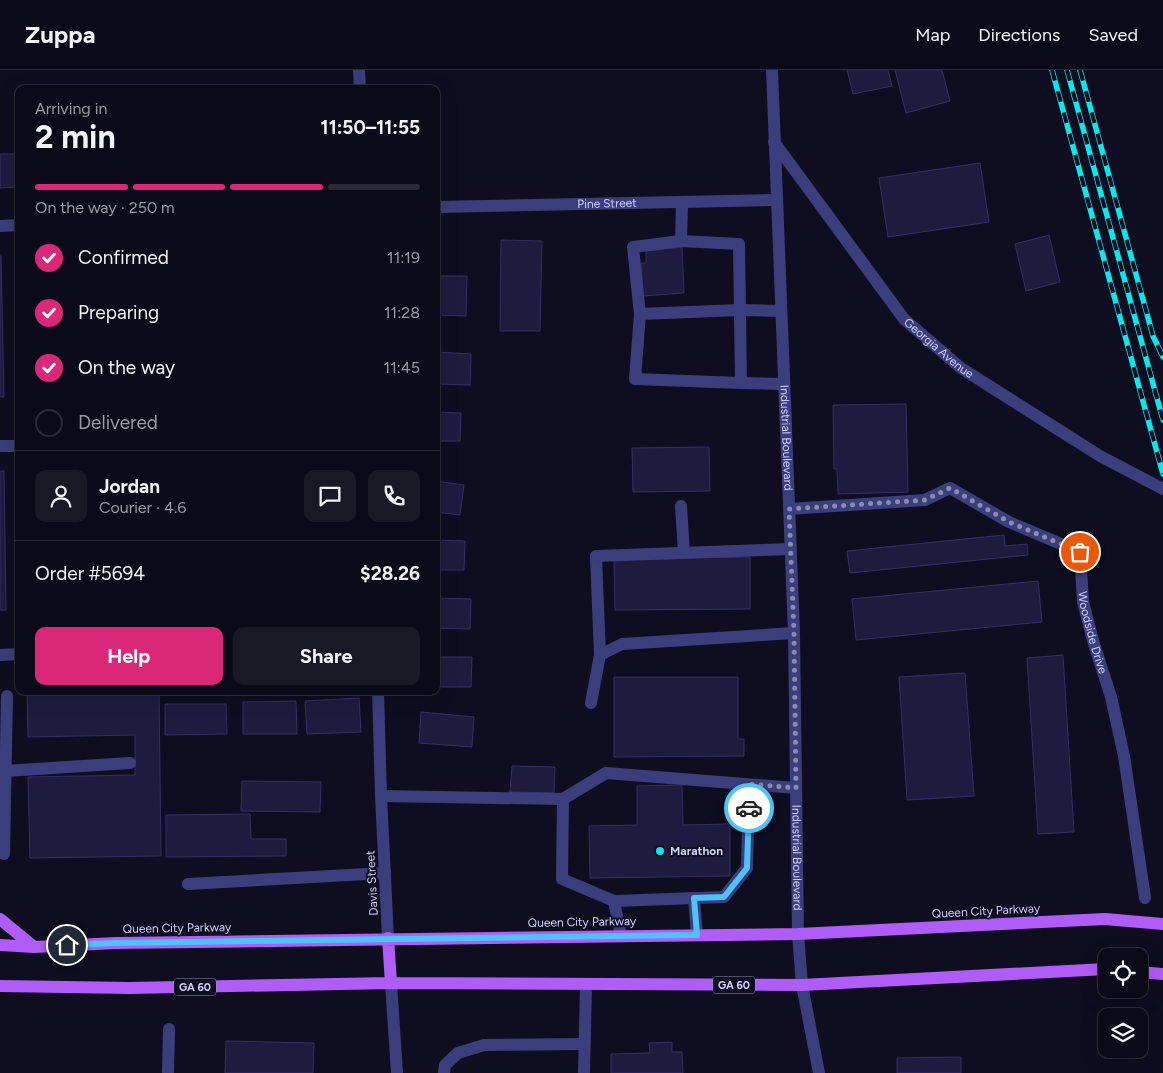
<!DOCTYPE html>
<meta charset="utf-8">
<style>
:root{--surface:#0b0a18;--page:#191825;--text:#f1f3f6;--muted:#9a9aa2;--line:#2b2b37;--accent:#db2777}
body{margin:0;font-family:Figtree,sans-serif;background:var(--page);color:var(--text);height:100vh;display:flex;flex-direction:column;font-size:19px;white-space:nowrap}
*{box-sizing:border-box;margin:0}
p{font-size:16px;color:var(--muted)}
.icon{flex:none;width:28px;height:28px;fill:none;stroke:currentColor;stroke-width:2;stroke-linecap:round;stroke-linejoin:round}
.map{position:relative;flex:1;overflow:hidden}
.drawer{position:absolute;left:15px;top:15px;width:425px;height:610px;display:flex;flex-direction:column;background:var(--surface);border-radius:10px;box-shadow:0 5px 20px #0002,0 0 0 1px var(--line)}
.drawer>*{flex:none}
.controls{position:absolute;left:1098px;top:878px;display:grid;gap:10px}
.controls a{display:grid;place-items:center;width:50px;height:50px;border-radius:10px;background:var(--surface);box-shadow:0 5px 20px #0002,0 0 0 1px var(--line);font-size:25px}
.pin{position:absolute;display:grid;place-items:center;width:42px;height:42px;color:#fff;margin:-21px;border:2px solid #fff;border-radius:50%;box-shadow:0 1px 5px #0007}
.courier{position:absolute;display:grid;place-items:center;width:50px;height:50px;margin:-25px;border:4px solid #4fc3f7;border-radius:50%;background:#fff;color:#222;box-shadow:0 1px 6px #0007}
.overview em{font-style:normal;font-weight:700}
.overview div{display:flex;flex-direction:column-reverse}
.overview{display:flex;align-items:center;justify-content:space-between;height:85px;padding:0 20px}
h1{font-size:32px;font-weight:700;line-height:38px}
.bar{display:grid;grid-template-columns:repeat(4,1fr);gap:8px 5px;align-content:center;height:60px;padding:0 20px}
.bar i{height:6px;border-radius:4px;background:var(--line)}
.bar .selected{background:var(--accent)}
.bar p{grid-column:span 4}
.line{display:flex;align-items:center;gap:12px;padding:0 20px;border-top:1px solid var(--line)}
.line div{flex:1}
.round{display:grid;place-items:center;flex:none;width:52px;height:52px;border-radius:10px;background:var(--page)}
ol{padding:0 20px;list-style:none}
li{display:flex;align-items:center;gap:15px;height:55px}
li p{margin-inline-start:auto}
li .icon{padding:5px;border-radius:50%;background:var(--accent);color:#fff;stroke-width:4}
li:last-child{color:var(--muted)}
li i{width:28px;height:28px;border:2px solid var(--line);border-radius:50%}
.action{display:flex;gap:10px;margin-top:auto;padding:10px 20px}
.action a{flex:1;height:58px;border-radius:10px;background:var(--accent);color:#fff;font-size:20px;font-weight:700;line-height:58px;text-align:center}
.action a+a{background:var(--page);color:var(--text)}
header{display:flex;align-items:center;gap:30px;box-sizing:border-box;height:70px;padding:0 25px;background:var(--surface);border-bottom:1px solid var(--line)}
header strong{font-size:24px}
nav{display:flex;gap:28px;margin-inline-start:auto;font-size:18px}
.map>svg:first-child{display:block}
.building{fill:#1f1b3f;stroke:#352e6a}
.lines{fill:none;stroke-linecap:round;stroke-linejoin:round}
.minor{stroke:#3b3e7c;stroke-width:12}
.major{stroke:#b05cf6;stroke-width:12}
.rail-casing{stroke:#0ce7eb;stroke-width:5.5}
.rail{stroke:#0f0e20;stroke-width:4;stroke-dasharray:11;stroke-linecap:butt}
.done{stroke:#8c8baf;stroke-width:5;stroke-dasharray:0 9}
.route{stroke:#4fc3f7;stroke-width:6}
.poi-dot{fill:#0ce7eb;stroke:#0f0e20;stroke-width:2}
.labels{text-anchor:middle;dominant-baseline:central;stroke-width:4;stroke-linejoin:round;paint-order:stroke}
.shield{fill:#0f0e20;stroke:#9695ba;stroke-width:1}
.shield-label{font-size:11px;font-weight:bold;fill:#d0cffc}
.street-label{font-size:12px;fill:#d0cffc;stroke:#0f0e20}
.poi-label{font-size:12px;font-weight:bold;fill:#d0cffc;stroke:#0f0e20;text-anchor:start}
</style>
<header>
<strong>Zuppa</strong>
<nav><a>Map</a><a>Directions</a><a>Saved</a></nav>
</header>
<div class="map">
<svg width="1163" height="1003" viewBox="0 0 1163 1003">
<rect width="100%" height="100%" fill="#0f0e20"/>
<path class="building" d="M847,0H888L892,16L853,24Z
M895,0H942L950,31L906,43Z
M0,84H19V117L0,118Z
M980,93L989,152L888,167L879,108Z
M1049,165L1060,212L1026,221L1015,174Z
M501,170L542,171L540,261H500Z
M682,177L684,223L643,226L641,193H646V181Z
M0,186H1L4,327H0Z
M436,206H467L466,246L436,245Z
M436,282L471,284L470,315L436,314Z
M906,334L908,422L838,424L837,399H834L833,335Z
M436,342L461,343L460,371H436Z
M709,377L710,421L633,422L632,378Z
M0,401H4L6,540H0Z
M436,411L464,415L460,445L436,442Z
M1004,465L1005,476L1027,474L1028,485L850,503L847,481Z
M436,470L465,471L464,500H436Z
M750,487V539L615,540L614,489Z
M1038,511L1042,552L856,570L852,529Z
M436,528L471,529L470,559L436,558Z
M1063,585L1074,762L1038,764L1027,588Z
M436,587H472L471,617H436Z
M965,603L974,726L907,730L899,607Z
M614,607H738V669H744V686L614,687Z
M27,621H159L161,786L30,788L28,707L135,705V665L28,667Z
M359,628L361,662L307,664L305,631Z
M296,631L297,664H243V632Z
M165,634H226L227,664L165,665Z
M421,642L474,647L472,677L419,673Z
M512,696L555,697L554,723L510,722Z
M242,711L321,712L320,742L241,741Z
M682,715L683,755L730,754V806L590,808L589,756L637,755V716Z
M250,744L251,769H286V786L166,787V745Z
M226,971L314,973L313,1003H225Z
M672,972V982H682L683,1003H611V984L650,983L649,973Z
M961,987V1003H897V988Z"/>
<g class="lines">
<g class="minor">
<path d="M359,0L360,19"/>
<path id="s1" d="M772,0L794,563L798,864L802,915L819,1003"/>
<path id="s2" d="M774,72L904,249L961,298L1100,386L1163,419"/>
<path d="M682,132L681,171L739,174L741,313L784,314"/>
<path id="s3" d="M436,137L777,130"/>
<path d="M0,156L19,155"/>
<path d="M681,171L633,177L640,244L635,309L741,313"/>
<path d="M640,244L740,240L781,241"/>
<path d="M0,376H19"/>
<path d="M681,436L684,483"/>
<path id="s4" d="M789,439L925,430L950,418L1009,452L1080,482L1083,532L1094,574L1111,627L1124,686L1145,828"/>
<path d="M0,585L19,584"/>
<path d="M600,585L596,486L790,479"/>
<path d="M378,621L381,726L388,868"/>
<path d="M591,633L600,585L622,574L794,563"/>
<path d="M0,704L5,701L130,693"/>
<path d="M381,726L563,729"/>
<path d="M4,784L7,626"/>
<path d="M188,814L385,803"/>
<path d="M694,828L697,865"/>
<path d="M614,831L724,827L747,798L749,715"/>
<path d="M621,866L614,831L562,809L563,729L606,703L796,718"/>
<path d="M391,913L397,1003"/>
<path d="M168,1003L169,959"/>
<path d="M444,1003L445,995L458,983L484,975L584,974"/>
<path d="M584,1003L586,914"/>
</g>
<path class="major" d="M0,849L34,877
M388,868L391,913
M0,875L34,877L116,873L798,864L1105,849L1163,854
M1139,902L1163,904
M0,916L130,918L391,913L802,915L1106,899"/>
<g class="rail-casing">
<path id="rail" d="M1052,0L1163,404
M1067,0L1163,350
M1080,0L1153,266L1163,287"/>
</g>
<use href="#rail" class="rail"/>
</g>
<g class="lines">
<path class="done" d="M749,738V714L796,718L794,563L789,439L925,430L950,418L1009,452L1080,482"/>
<path class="route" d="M67,875L116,873L697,865L694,828L724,827L747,798L749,738"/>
</g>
<circle class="poi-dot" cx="660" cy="781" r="5"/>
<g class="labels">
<g class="shield">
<rect x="713" y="906.5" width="42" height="17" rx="4"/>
<rect x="174" y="908.5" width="42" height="17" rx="4"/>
</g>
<g class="shield-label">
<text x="734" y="915">GA 60</text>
<text x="195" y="917">GA 60</text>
</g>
<g class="street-label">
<text stroke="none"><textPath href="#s3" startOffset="171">Pine Street</textPath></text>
<text stroke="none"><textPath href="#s2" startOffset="265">Georgia Avenue</textPath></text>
<text stroke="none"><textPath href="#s1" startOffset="368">Industrial Boulevard</textPath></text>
<text stroke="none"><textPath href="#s4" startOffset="391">Woodside Drive</textPath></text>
<text stroke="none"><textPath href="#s1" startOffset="788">Industrial Boulevard</textPath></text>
<text transform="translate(372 813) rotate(-93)">Davis Street</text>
<text transform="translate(986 841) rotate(-3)">Queen City Parkway</text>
<text transform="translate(582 852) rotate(-1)">Queen City Parkway</text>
<text transform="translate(177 858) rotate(-1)">Queen City Parkway</text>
</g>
<g class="poi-label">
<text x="670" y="781">Marathon</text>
</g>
</g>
</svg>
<div class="controls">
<a><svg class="icon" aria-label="locate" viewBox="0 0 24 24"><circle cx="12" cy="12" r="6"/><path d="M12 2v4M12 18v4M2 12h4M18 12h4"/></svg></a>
<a><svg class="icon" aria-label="layers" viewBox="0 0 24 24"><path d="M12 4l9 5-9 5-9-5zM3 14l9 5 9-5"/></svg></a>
</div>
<div class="pin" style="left:1080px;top:482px;background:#ea580c"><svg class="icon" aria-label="bag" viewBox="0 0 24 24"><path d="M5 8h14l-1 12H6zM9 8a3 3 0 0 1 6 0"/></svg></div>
<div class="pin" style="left:67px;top:875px;background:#1f2937"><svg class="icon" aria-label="home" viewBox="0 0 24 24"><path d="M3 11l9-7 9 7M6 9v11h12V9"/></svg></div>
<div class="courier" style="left:749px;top:738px"><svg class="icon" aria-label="car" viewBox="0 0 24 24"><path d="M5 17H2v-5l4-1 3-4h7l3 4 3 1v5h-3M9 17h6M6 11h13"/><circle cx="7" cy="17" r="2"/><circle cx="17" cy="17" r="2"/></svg></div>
<section class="drawer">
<div class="overview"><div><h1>2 min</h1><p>Arriving in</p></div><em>11:50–11:55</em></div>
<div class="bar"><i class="selected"></i><i class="selected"></i><i class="selected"></i><i></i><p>On the way · 250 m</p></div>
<ol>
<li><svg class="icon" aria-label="check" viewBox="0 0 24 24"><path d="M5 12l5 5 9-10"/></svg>Confirmed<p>11:19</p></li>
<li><svg class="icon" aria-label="check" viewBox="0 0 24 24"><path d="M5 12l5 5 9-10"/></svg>Preparing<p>11:28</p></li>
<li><svg class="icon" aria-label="check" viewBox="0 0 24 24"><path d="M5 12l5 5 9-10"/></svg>On the way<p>11:45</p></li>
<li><i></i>Delivered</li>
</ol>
<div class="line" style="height:90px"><a class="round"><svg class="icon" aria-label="person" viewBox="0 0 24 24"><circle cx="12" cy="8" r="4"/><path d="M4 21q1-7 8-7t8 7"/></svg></a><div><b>Jordan</b><p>Courier · 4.6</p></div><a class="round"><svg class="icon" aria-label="chat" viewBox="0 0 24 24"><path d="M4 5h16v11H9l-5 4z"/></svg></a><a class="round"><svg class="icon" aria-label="phone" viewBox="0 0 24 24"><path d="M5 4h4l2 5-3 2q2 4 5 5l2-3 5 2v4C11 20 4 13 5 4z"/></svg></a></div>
<div class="line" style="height:65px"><div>Order #5694</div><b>$28.26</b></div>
<div class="action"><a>Help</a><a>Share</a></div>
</section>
</div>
